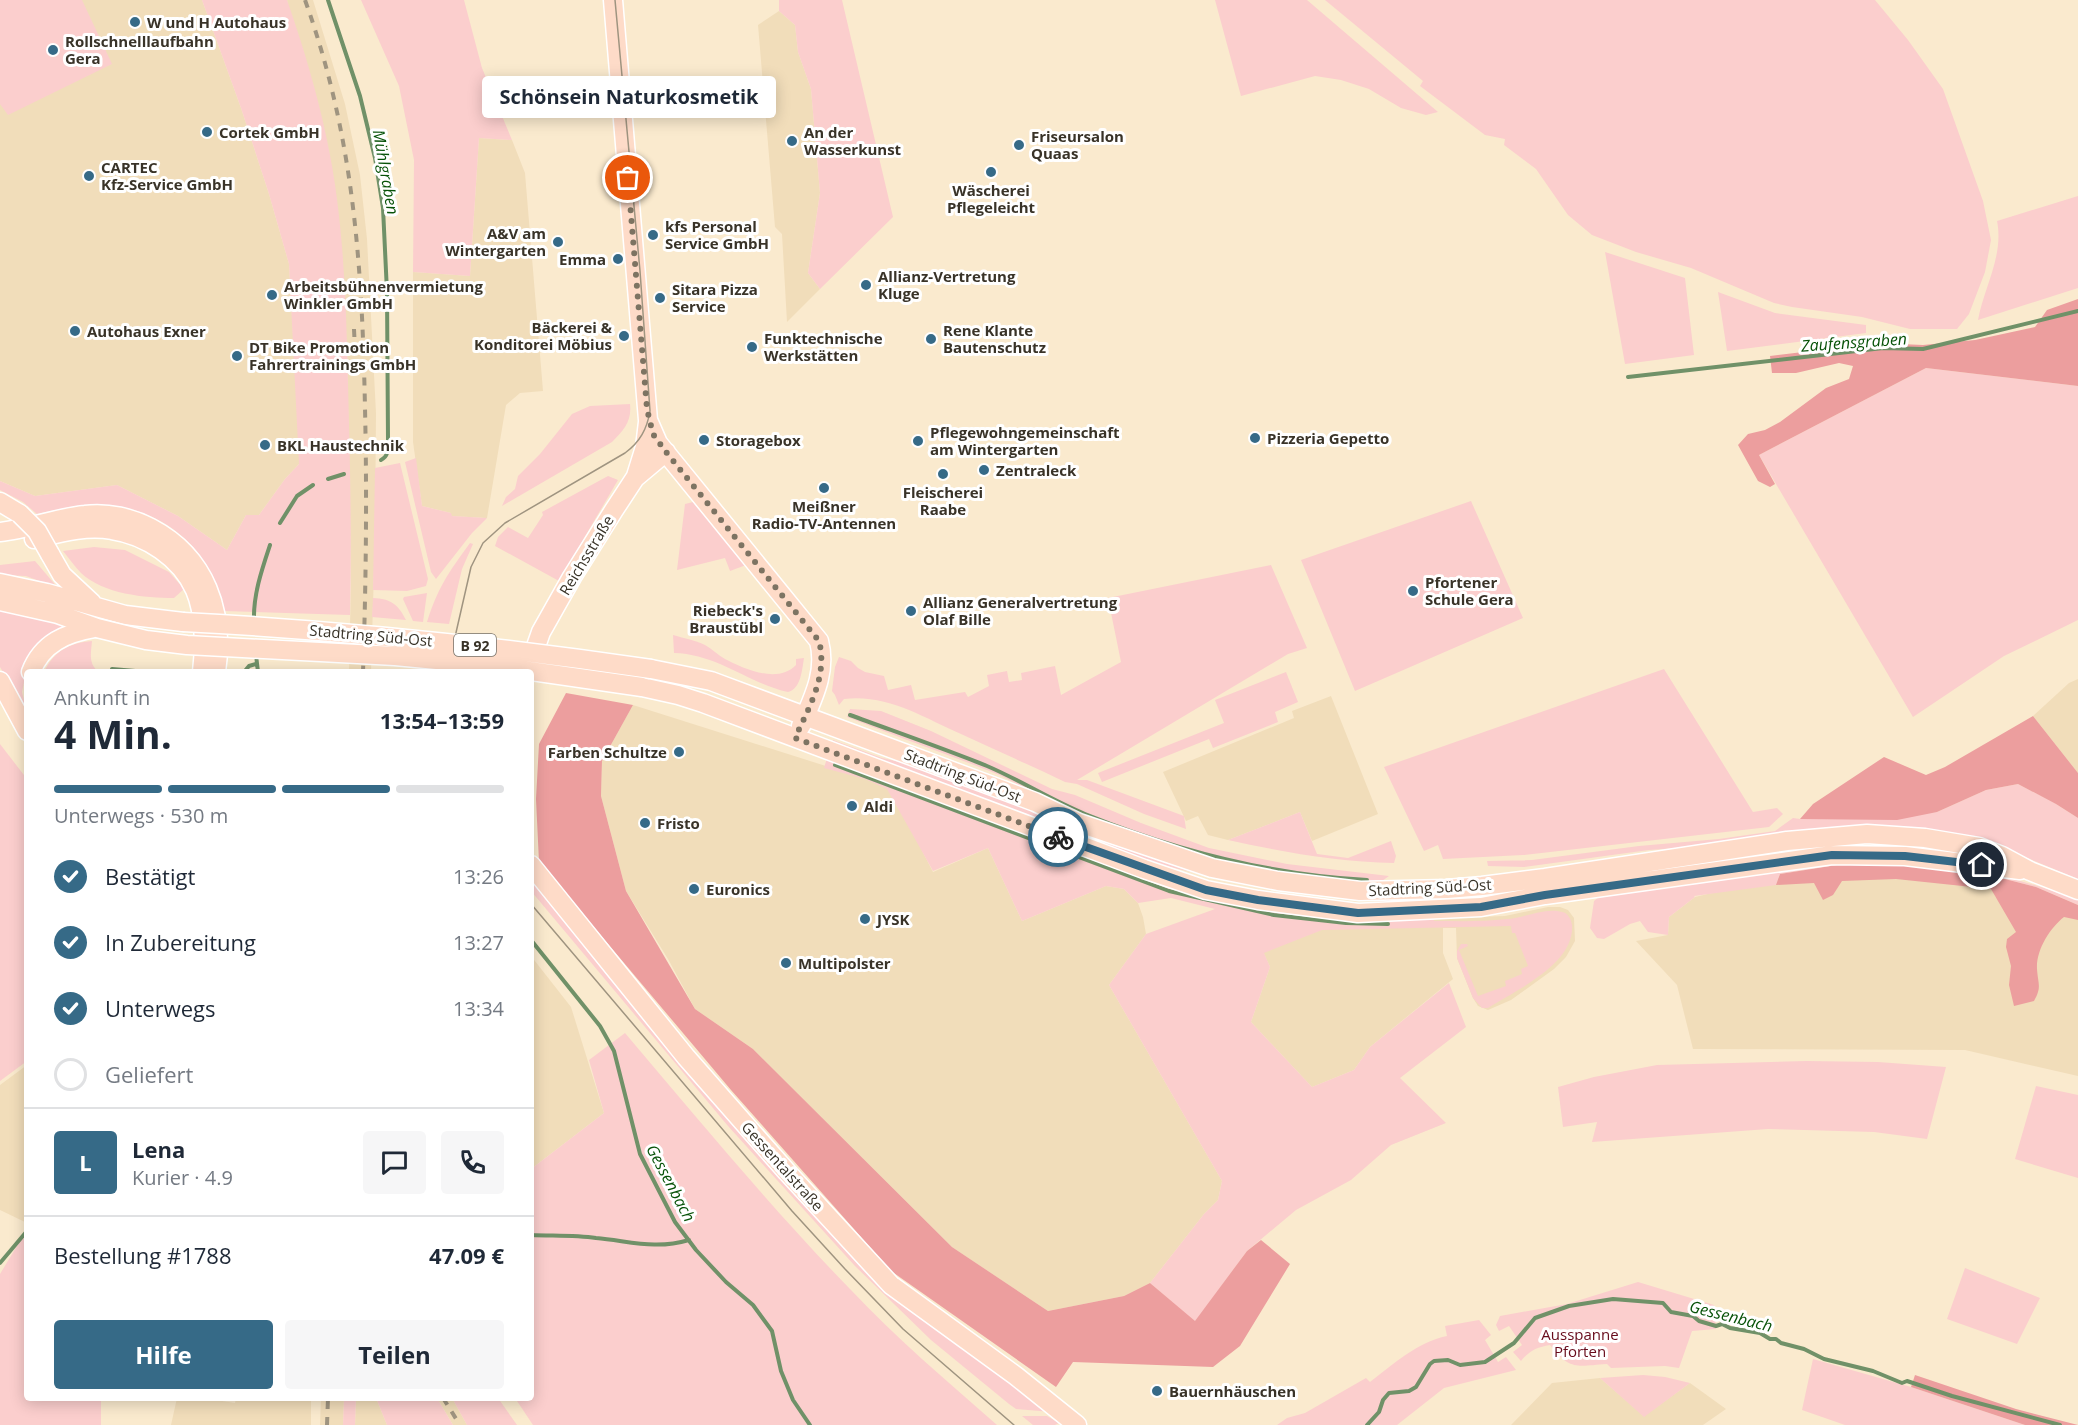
<!DOCTYPE html>
<html lang="de">
<meta charset="utf-8">
<style>
:root{--surface:#fff;--page:#f6f6f7;--text:#1f2937;--muted:#747a83;--line:#e0e1e3;--accent:#366a87}
body{margin:0;font-family:"Open Sans",sans-serif;background:var(--page);color:var(--text);height:100vh;display:flex;flex-direction:column;font-size:22px;white-space:nowrap}
*{box-sizing:border-box;margin:0}
p{font-size:20px;color:var(--muted)}
.icon{flex:none;width:33px;height:33px;fill:none;stroke:currentColor;stroke-width:2;stroke-linecap:round;stroke-linejoin:round}
.map{position:relative;flex:1;overflow:hidden}
.panel{position:absolute;left:24px;top:669px;width:510px;height:732px;display:flex;flex-direction:column;background:var(--surface);border-radius:6px;box-shadow:0 3px 15px #0003}
.panel>*{flex:none}
.pin{position:absolute;display:grid;place-items:center;width:51px;height:51px;color:#fff;margin:-26px;border:3px solid #fff;border-radius:50%;box-shadow:0 2px 6px #0007}
.courier{position:absolute;display:grid;place-items:center;width:60px;height:60px;margin:-30px;border:4px solid #366a87;border-radius:50%;background:#fff;color:#222;box-shadow:0 2px 8px #0007}
.bubble{position:absolute;height:42px;border-radius:6px;background:var(--surface);box-shadow:0 3px 15px #0003;font-size:20px;font-weight:700;line-height:42px;text-align:center}
.overview em{font-style:normal;font-weight:700}
.overview div{display:flex;flex-direction:column-reverse}
.overview{display:flex;align-items:center;justify-content:space-between;height:102px;padding:0 30px}
h1{font-size:39px;font-weight:700;line-height:45px}
.bar{display:grid;grid-template-columns:repeat(4,1fr);gap:9px 6px;align-content:center;height:72px;padding:0 30px}
.bar i{height:8px;border-radius:4px;background:var(--line)}
.bar .active{background:var(--accent)}
.bar p{grid-column:span 4}
.line{display:flex;align-items:center;gap:15px;padding:0 30px;border-top:2px solid var(--line)}
.line div{flex:1}
.round{display:grid;place-items:center;flex:none;width:63px;height:63px;border-radius:6px;background:var(--page)}
ol{padding:0 30px;list-style:none}
li{display:flex;align-items:center;gap:18px;height:66px}
li p{margin-inline-start:auto}
li .icon{padding:6px;border-radius:50%;background:var(--accent);color:#fff;stroke-width:4}
li:last-child{color:var(--muted)}
li i{width:33px;height:33px;border:3px solid var(--line);border-radius:50%}
.button{display:flex;gap:12px;margin-top:auto;padding:12px 30px}
.button a{flex:1;height:69px;border-radius:6px;background:var(--accent);color:#fff;font-size:24px;font-weight:700;line-height:69px;text-align:center}
.button a+a{background:var(--page);color:var(--text)}
.map>svg:first-child{display:block}
.built{fill:#f1ddba}
.green{fill:#fbcecd}
.forest{fill:#ec9e9e}
.lines{fill:none;stroke-linecap:round;stroke-linejoin:round}
.stream{stroke:#709168;stroke-width:4}
.major-casing{stroke:#fff;stroke-width:21}
.major{stroke:#fedbc8;stroke-width:18}
.tram{stroke:#9f9480;stroke-width:1.5}
.rail{stroke:#9f9480;stroke-width:4;stroke-dasharray:8 8;stroke-linecap:butt}
.major-bridge-casing{stroke:#fff;stroke-width:21;stroke-linecap:butt}
.major-bridge{stroke:#fedbc8;stroke-width:18}
.done{stroke:#7d7362;stroke-width:6;stroke-dasharray:0 10.8}
.route{stroke:#366a87;stroke-width:8}
.poi-dot{fill:#366a87;stroke:#fff;stroke-width:2}
.labels{text-anchor:middle;dominant-baseline:central;stroke-width:6;stroke-linejoin:round;paint-order:stroke}
.shield{fill:#fff;stroke:#747068;stroke-width:1.5}
.shield-label{font-size:14px;font-weight:bold;fill:#393328}
.poi-label{font-size:15px;font-weight:bold;fill:#393328;stroke:#fff;text-anchor:start}
.street-label{font-size:15px;fill:#393328;stroke:#fff}
.park-label{font-size:15px;fill:#670b1b;stroke:#fff}
.water-label{font-size:16px;font-style:italic;fill:#075208;stroke:#fff}
</style>
<div class="map">
<svg width="2078" height="1425" viewBox="0 0 2078 1425">
<rect width="100%" height="100%" fill="#faeace"/>
<path class="built" d="M0,0H202L241,108L269,194L289,264L300,456L299,464L285,479L259,515H246L227,550L178,516L117,485L35,496L0,481Z
M287,0H313L345,104L360,175L367,239L376,413L375,537L371,672H349L351,583L347,344Z
M779,11L795,25L798,52L811,89L820,193L808,273L820,289L787,322L782,234L775,227L758,25Z
M479,138L512,140L525,173L543,391L520,393L506,405L487,518L451,516V513L422,506L413,442V272L470,276Z
M2078,679V773L2033,716L2069,683Z
M1331,696L1378,814L1312,841L1300,812L1228,840L1208,835L1198,816L1186,821L1163,772L1294,718L1292,711Z
M633,705L889,786L933,872L988,848L1022,921L1106,886L1124,889L1138,903L1143,917L1146,934L1109,985L1222,1181L1218,1200L1204,1214L1150,1283L1124,1296L1048,1311L952,1247L753,1049L695,1009L668,959L626,891L601,796L602,761Z
M1856,871L2019,889L2078,917V1076L1965,1050L1693,1049L1677,985L1636,941L1668,935L1669,917L1695,897L1775,878Z
M1219,898L1390,920L1505,916L1548,907H1560L1568,910L1574,918L1575,941L1566,957L1554,969L1511,1000L1488,1010L1478,1006L1473,998L1457,958L1456,928H1443V953L1453,979L1370,1047L1354,1070L1312,1087L1251,1022L1270,967L1264,954Z
M531,956L571,1007L604,1113L531,1169Z
M27,1065V1223L0,1210V1085Z
M1600,1378L1644,1416L1690,1383L1726,1409L1703,1425H1511L1552,1383Z
M177,1398H203L235,1403L236,1398H311V1425H171Z
M321,1398H344L343,1425H320Z
M356,1398H376L387,1425H355Z
M437,1398H452L467,1425H453Z"/>
<path class="green" d="M0,0H82L112,64L8,115L0,104Z
M202,0H287C303,46 317,92 327,140C344,220 346,302 348,383C350,460 352,538 350,615L224,611C220,596 215,581 208,568C188,531 146,507 105,505C82,504 59,509 37,514L23,502L0,490V481L35,496L117,485L178,516L227,550L246,515H259L285,479L299,464L289,264L269,194L241,108Z
M361,0H464L482,68L512,140L479,138L470,276L413,272L414,160L399,86Z
M779,0H842L893,217L820,289L808,273L820,193L811,89L798,52L795,25L779,11Z
M1215,0H1307L1438,112L1426,115L1401,108L1369,89L1341,80L1315,76L1241,96Z
M1325,0H1875L1908,40L1943,89L1983,201L1991,240L1985,272L1969,314L1957,329H1910L1862,317L1792,307L1774,303L1691,268L1636,252L1592,235L1568,215L1536,169L1504,145L1505,139L1485,135L1420,86L1423,81Z
M2078,196V288L1978,320C1984,287 2004,256 1997,221Z
M1605,252L1685,278L1694,355L1625,364Z
M1718,292L1775,313L1866,325V333L1727,351Z
M1926,368L2078,386V620L2004,656L1913,717L1759,455Z
M630,404C632,421 624,430 612,442L502,506L506,497L515,489L518,476L540,454L572,414L590,406Z
M416,458L422,506L451,513L452,516L487,518L472,533L436,579L431,572L405,462Z
M400,463L428,579L426,586L407,591L373,590L375,468Z
M608,476L618,480L559,581L495,546L498,537L508,527L528,538L543,515L542,512Z
M1471,501L1523,618L1355,691L1301,560Z
M693,502L746,565L730,571L725,558L677,570L685,504Z
M470,543L473,544L462,569L449,624L427,622C438,587 449,572 470,543Z
M94,547L125,550L169,572L184,589L174,598C145,598 103,594 81,573C74,566 69,558 63,551Z
M35,561L58,588L26,576L0,575V565Z
M1271,565L1307,648L1288,654L1077,780H1087L1184,816L1186,829L1144,814L1077,784L1065,782C1030,765 995,750 961,734C922,717 888,694 844,699L839,705L835,695L832,691L835,667L839,657L851,661L858,668L865,672L884,676L888,690L911,685L915,700L965,692L968,697L989,686L987,675L1007,671L1009,682L1022,680L1021,673L1055,666L1061,695L1121,662L1108,598Z
M427,593L423,622L413,621L403,599L404,597Z
M373,598C391,599 398,604 406,620L372,617Z
M0,607L20,611L70,627L26,672L22,692L27,713L0,667Z
M673,635C683,638 695,640 705,645C712,649 718,655 725,659C744,669 778,684 796,665V659L804,658C802,670 801,689 788,692C748,683 717,654 674,653Z
M92,641C91,653 88,664 99,672H44C54,651 69,643 92,641Z
M1664,669L1753,812L1777,808L1783,814L1769,827L1523,855L1443,859L1438,845L1424,851L1384,767Z
M1286,672L1298,702L1275,712L1278,722L1213,748L1209,739L1102,782L1098,773L1224,723L1215,700Z
M850,709L881,711L931,731L1052,789L1075,795L1141,823L1209,848L1287,864L1389,876L1382,881L1373,883C1262,879 1150,848 1049,801C1029,792 1012,780 992,772C944,753 895,736 847,717Z
M833,740L882,758L909,764L1012,800L1070,828L1179,865L1399,899C1388,904 1371,900 1358,899C1319,897 1279,892 1240,884C1212,878 1184,869 1155,864L831,745Z
M0,744L27,779V1061L0,1081Z
M827,758L1151,879L1433,918L1434,921C1458,921 1483,922 1507,919C1524,918 1545,907 1562,912C1568,913 1571,919 1572,925C1575,964 1516,990 1488,1008H1482L1473,998L1457,958V951L1461,944H1467L1468,946L1459,950L1478,996L1506,986L1505,981L1522,974L1521,969L1528,966L1515,933H1512L1511,926L1322,930L1264,953L1270,967L1251,1022L1312,1087L1354,1070L1370,1047L1449,983L1466,1027L1400,1078L1446,1123L1391,1145L1351,1180L1296,1210L1247,1251L1195,1322L1150,1283L1204,1214L1218,1200L1222,1181L1109,985L1146,934L1215,909L1171,898L1138,903L1124,889L1106,886L1022,921L988,848L933,871L887,789L865,779L824,768Z
M2018,784L2053,802L2078,818V879L1996,845L1945,834L1720,845L1649,850L1524,867L1488,866L1487,861L1532,860L1639,846L1719,839L1775,831L1793,818L1800,819L1937,812L1986,790Z
M1300,812L1317,854L1348,858L1391,841L1396,856L1394,863C1338,862 1282,852 1228,840Z
M1885,860C1954,862 2014,876 2078,900V905L2036,887L1974,871L1898,863L1837,865L1780,874L1776,885L1694,896L1695,897L1669,917L1668,935L1648,932L1640,921L1630,924L1604,939L1597,938L1590,928L1594,901L1600,896L1609,893L1797,866Z
M531,874L844,1242L1052,1412L1016,1409L1009,1404L931,1340L855,1266L728,1126L531,891Z
M625,1033C698,1119 771,1208 850,1289C896,1338 947,1381 997,1425H533L515,1398H531V1169L604,1113L589,1060Z
M1806,1061L1878,1062L1946,1067L1927,1139L1874,1132L1768,1129L1592,1142L1597,1122L1563,1127L1558,1087L1594,1077L1657,1065Z
M2036,1086L2078,1095V1178L2015,1159Z
M27,1236V1398H101V1425H0V1274L20,1241Z
M1965,1268L2040,1298L2017,1344L1947,1319Z
M1638,1282L1714,1305L1716,1329L1692,1331L1679,1368L1665,1366L1611,1368L1607,1364C1577,1366 1570,1371 1550,1345C1537,1347 1529,1351 1521,1361L1513,1352L1522,1345L1509,1326L1499,1331L1496,1325L1500,1316L1567,1304Z
M1479,1320L1491,1335L1485,1340L1498,1362L1506,1357L1516,1370L1444,1388L1397,1425H1277L1287,1418L1305,1413L1366,1378L1370,1382C1394,1364 1417,1342 1447,1336L1445,1326Z
M1813,1359L1911,1387L2025,1425H1845L1802,1410Z
M1643,1375L1665,1377L1690,1383L1644,1417L1600,1378Z
M344,1398H356L355,1425H343Z
M376,1398H437L453,1425H387Z
M452,1398H498L517,1425H467Z
M1022,1416H1047L1059,1423L1055,1425H1033Z"/>
<path class="forest" d="M2078,299V386L1926,368L1759,455L1775,484L1770,487L1758,481L1738,445L1748,434L1765,430L1780,422L1826,388L1849,379L1853,366L1839,363L1796,373H1772L1770,356L1878,343L1923,345L1975,340L2035,327L2047,310Z
M566,693L633,705L602,761L601,796L626,891L695,1009L753,1049L952,1247L1048,1311L1124,1296L1150,1283L1195,1321L1247,1251L1261,1240L1290,1264L1240,1346L1213,1367L1073,1362L1056,1387L891,1271L731,1090L539,862L536,799L539,744Z
M2033,716L2078,773V818L2056,804L2018,784L1986,790L1937,812L1897,820L1800,819L1813,804L1884,757L1926,775L1945,767Z
M1898,863L1974,871L2036,887L2078,905V920L2064,917C2050,928 2036,950 2037,969C2038,984 2042,987 2034,1001L2014,1006L2009,985L2011,966L2006,947L2007,939L2016,932L1991,889L1896,879L1842,881L1833,895L1823,900L1814,883L1776,885L1780,874L1837,865Z
M1915,1375L2016,1409L2078,1425H2025L1911,1387Z"/>
<g class="lines">
<path class="stream" d="M328,0L360,96L375,158L383,208L387,292L388,440C388,448 389,456 381,460
M1628,377L1883,348L1923,349L2078,311
M328,479L344,474
M280,523L297,496L313,485
M254,621C253,595 262,569 270,545
M256,655L258,672
M112,669L147,672
M244,672L249,666L256,664
M850,715C896,732 942,748 987,766C1020,780 1051,800 1085,814C1175,850 1270,875 1367,880
M835,765L1169,891L1274,915L1346,923L1388,924
M531,940L600,1026L614,1051L640,1154L675,1222L696,1250L726,1282L753,1305L772,1331L781,1371L793,1400L810,1425
M531,1235C553,1236 575,1235 596,1238C630,1241 655,1250 689,1240
M0,1263L27,1231
M1367,1425L1379,1412L1383,1400L1389,1393L1409,1391L1416,1387L1430,1364L1434,1361L1448,1360L1460,1365L1485,1362L1514,1343L1535,1318L1569,1306L1613,1299L1663,1303L1671,1312L1693,1316L1699,1321L1716,1326L1722,1324L1730,1328L1760,1333L1770,1339H1776L1781,1343L1804,1349L1824,1359L1873,1371L1902,1383L1907,1381L1952,1396L2060,1425"/>
<g class="major-casing">
<path id="major" d="M613,0L648,420L658,443L819,641C827,672 813,698 801,726
M636,476L645,447L648,422
M0,502L20,514
M0,532C29,529 56,518 85,515C108,512 132,518 151,528C206,557 225,612 216,672
M34,539C59,533 86,525 112,530C146,535 181,558 195,590C205,613 205,647 202,672
M50,554L62,575L92,603
M0,583L47,593L125,615L183,622
M0,601L58,614L97,628
M651,669L711,681L1035,802L1079,823L1212,868L1278,881L1360,891L1447,889L1482,886L1545,878L1787,841L1867,834L1925,838L1979,847L2002,856L2030,871L2078,890
M31,672C42,643 66,633 95,628
M527,672L541,632L572,577L614,510L635,478L666,452
M0,681L27,731
M642,687L678,695L703,703L1144,869L1206,890L1258,900L1358,913L1481,907L1545,895L1832,855L1905,856L2020,870
M531,865L686,1057L787,1172L891,1285L1016,1376L1077,1425"/>
</g>
<use href="#major" class="major"/>
<path class="tram" d="M447,672L471,567L483,543L505,523L625,453C640,442 647,429 650,411L640,271L615,0
M531,904L792,1211L845,1269L903,1329L1014,1425"/>
<path class="rail" d="M305,0C354,137 362,264 365,408C367,496 366,584 363,672
M354,329L356,371
M443,1398L460,1425
M327,1425L328,1398"/>
<g class="major-bridge-casing">
<path id="major-bridge" d="M20,514L37,531L50,554
M183,622C340,630 496,646 651,669
M97,628L146,640L187,645L395,656L489,665L642,687"/>
</g>
<use href="#major-bridge" class="major-bridge"/>
</g>
<g class="lines">
<path class="done" d="M628,178L647,409L653,434L666,452L819,641C828,676 809,707 795,738L1058,837"/>
<path class="route" d="M1058,837L1206,890L1258,900L1358,913L1481,907L1545,895L1832,855L1905,856L1982,865"/>
</g>
<g class="poi-dot">
<circle cx="135" cy="22" r="6"/>
<circle cx="53" cy="50" r="6"/>
<circle cx="207" cy="132" r="6"/>
<circle cx="792" cy="141" r="6"/>
<circle cx="1019" cy="145" r="6"/>
<circle cx="991" cy="172" r="6"/>
<circle cx="89" cy="176" r="6"/>
<circle cx="653" cy="235" r="6"/>
<circle cx="558" cy="242" r="6"/>
<circle cx="618" cy="259" r="6"/>
<circle cx="866" cy="285" r="6"/>
<circle cx="272" cy="295" r="6"/>
<circle cx="660" cy="298" r="6"/>
<circle cx="75" cy="331" r="6"/>
<circle cx="624" cy="336" r="6"/>
<circle cx="931" cy="339" r="6"/>
<circle cx="752" cy="347" r="6"/>
<circle cx="237" cy="356" r="6"/>
<circle cx="1255" cy="438" r="6"/>
<circle cx="704" cy="440" r="6"/>
<circle cx="918" cy="441" r="6"/>
<circle cx="265" cy="445" r="6"/>
<circle cx="984" cy="470" r="6"/>
<circle cx="943" cy="474" r="6"/>
<circle cx="824" cy="488" r="6"/>
<circle cx="1413" cy="591" r="6"/>
<circle cx="911" cy="611" r="6"/>
<circle cx="775" cy="619" r="6"/>
<circle cx="679" cy="752" r="6"/>
<circle cx="852" cy="806" r="6"/>
<circle cx="645" cy="823" r="6"/>
<circle cx="694" cy="889" r="6"/>
<circle cx="865" cy="919" r="6"/>
<circle cx="786" cy="963" r="6"/>
<circle cx="1157" cy="1391" r="6"/>
</g>
<g class="labels">
<rect class="shield" x="454" y="634" width="42" height="22" rx="4.5"/>
<g class="shield-label">
<text x="475" y="645">B 92</text>
</g>
<g class="poi-label">
<text x="147" y="22">W und H Autohaus</text>
<text x="65" y="41">Rollschnelllaufbahn<tspan x="65" dy="17">Gera</tspan></text>
<text x="219" y="132">Cortek GmbH</text>
<text x="804" y="132">An der<tspan x="804" dy="17">Wasserkunst</tspan></text>
<text x="1031" y="136">Friseursalon<tspan x="1031" dy="17">Quaas</tspan></text>
<text x="101" y="167">CARTEC<tspan x="101" dy="17">Kfz-Service GmbH</tspan></text>
<text x="991" y="190" text-anchor="middle">Wäscherei<tspan x="991" dy="17">Pflegeleicht</tspan></text>
<text x="665" y="226">kfs Personal<tspan x="665" dy="17">Service GmbH</tspan></text>
<text x="546" y="233" text-anchor="end">A&amp;V am<tspan x="546" dy="17">Wintergarten</tspan></text>
<text x="606" y="259" text-anchor="end">Emma</text>
<text x="878" y="276">Allianz-Vertretung<tspan x="878" dy="17">Kluge</tspan></text>
<text x="284" y="286">Arbeitsbühnenvermietung<tspan x="284" dy="17">Winkler GmbH</tspan></text>
<text x="672" y="289">Sitara Pizza<tspan x="672" dy="17">Service</tspan></text>
<text x="612" y="327" text-anchor="end">Bäckerei &amp;<tspan x="612" dy="17">Konditorei Möbius</tspan></text>
<text x="943" y="330">Rene Klante<tspan x="943" dy="17">Bautenschutz</tspan></text>
<text x="87" y="331">Autohaus Exner</text>
<text x="764" y="338">Funktechnische<tspan x="764" dy="17">Werkstätten</tspan></text>
<text x="249" y="347">DT Bike Promotion<tspan x="249" dy="17">Fahrertrainings GmbH</tspan></text>
<text x="930" y="432">Pflegewohngemeinschaft<tspan x="930" dy="17">am Wintergarten</tspan></text>
<text x="1267" y="438">Pizzeria Gepetto</text>
<text x="716" y="440">Storagebox</text>
<text x="277" y="445">BKL Haustechnik</text>
<text x="996" y="470">Zentraleck</text>
<text x="943" y="492" text-anchor="middle">Fleischerei<tspan x="943" dy="17">Raabe</tspan></text>
<text x="824" y="506" text-anchor="middle">Meißner<tspan x="824" dy="17">Radio-TV-Antennen</tspan></text>
<text x="1425" y="582">Pfortener<tspan x="1425" dy="17">Schule Gera</tspan></text>
<text x="923" y="602">Allianz Generalvertretung<tspan x="923" dy="17">Olaf Bille</tspan></text>
<text x="763" y="610" text-anchor="end">Riebeck's<tspan x="763" dy="17">Braustübl</tspan></text>
<text x="667" y="752" text-anchor="end">Farben Schultze</text>
<text x="864" y="806">Aldi</text>
<text x="657" y="823">Fristo</text>
<text x="706" y="889">Euronics</text>
<text x="877" y="919">JYSK</text>
<text x="798" y="963">Multipolster</text>
<text x="1169" y="1391">Bauernhäuschen</text>
</g>
<g class="street-label">
<text transform="translate(586 555) rotate(-59)">Reichsstraße</text>
<text transform="translate(371 635) rotate(5)">Stadtring Süd-Ost</text>
<text transform="translate(963 775) rotate(21)">Stadtring Süd-Ost</text>
<text transform="translate(1430 887) rotate(-3)">Stadtring Süd-Ost</text>
<text transform="translate(783 1166) rotate(48)">Gessentalstraße</text>
</g>
<g class="park-label">
<text x="1580" y="1334">Ausspanne<tspan x="1580" dy="17">Pforten</tspan></text>
</g>
<g class="water-label">
<text transform="translate(386 172) rotate(80)">Mühlgraben</text>
<text transform="translate(1854 342) rotate(-4)">Zaufensgraben</text>
<text transform="translate(671 1183) rotate(62)">Gessenbach</text>
<text transform="translate(1731 1316) rotate(14)">Gessenbach</text>
</g>
</g>
</svg>
<div class="pin" style="left:628px;top:178px;background:#ea580c"><svg class="icon" aria-label="bag" viewBox="0 0 24 24"><path d="M5 8h14l-1 12H6zM9 8a3 3 0 0 1 6 0"/></svg></div>
<div class="pin" style="left:1982px;top:865px;background:#1f2937"><svg class="icon" aria-label="home" viewBox="0 0 24 24"><path d="M3 11l9-7 9 7M6 9v11h12V9"/></svg></div>
<div class="courier" style="left:1058px;top:837px"><svg class="icon" aria-label="bike" viewBox="0 0 24 24"><circle cx="6" cy="16" r="4"/><circle cx="18" cy="16" r="4"/><path d="M6 16l4-8h5l3 8M10 8l3 8H6M13 5h3"/></svg></div>
<div class="bubble" style="left:482px;top:76px;width:294px">Schönsein Naturkosmetik</div>
<section class="panel">
<div class="overview"><div><h1>4 Min.</h1><p>Ankunft in</p></div><em>13:54–13:59</em></div>
<div class="bar"><i class="active"></i><i class="active"></i><i class="active"></i><i></i><p>Unterwegs · 530 m</p></div>
<ol>
<li><svg class="icon" aria-label="check" viewBox="0 0 24 24"><path d="M5 12l5 5 9-10"/></svg>Bestätigt<p>13:26</p></li>
<li><svg class="icon" aria-label="check" viewBox="0 0 24 24"><path d="M5 12l5 5 9-10"/></svg>In Zubereitung<p>13:27</p></li>
<li><svg class="icon" aria-label="check" viewBox="0 0 24 24"><path d="M5 12l5 5 9-10"/></svg>Unterwegs<p>13:34</p></li>
<li><i></i>Geliefert</li>
</ol>
<div class="line" style="height:108px"><b class="round" style="background:var(--accent);color:#fff">L</b><div><b>Lena</b><p>Kurier · 4.9</p></div><a class="round"><svg class="icon" aria-label="chat" viewBox="0 0 24 24"><path d="M4 5h16v11H9l-5 4z"/></svg></a><a class="round"><svg class="icon" aria-label="phone" viewBox="0 0 24 24"><path d="M5 4h4l2 5-3 2q2 4 5 5l2-3 5 2v4C11 20 4 13 5 4z"/></svg></a></div>
<div class="line" style="height:78px"><div>Bestellung #1788</div><b>47.09 €</b></div>
<div class="button"><a>Hilfe</a><a>Teilen</a></div>
</section>
</div>
